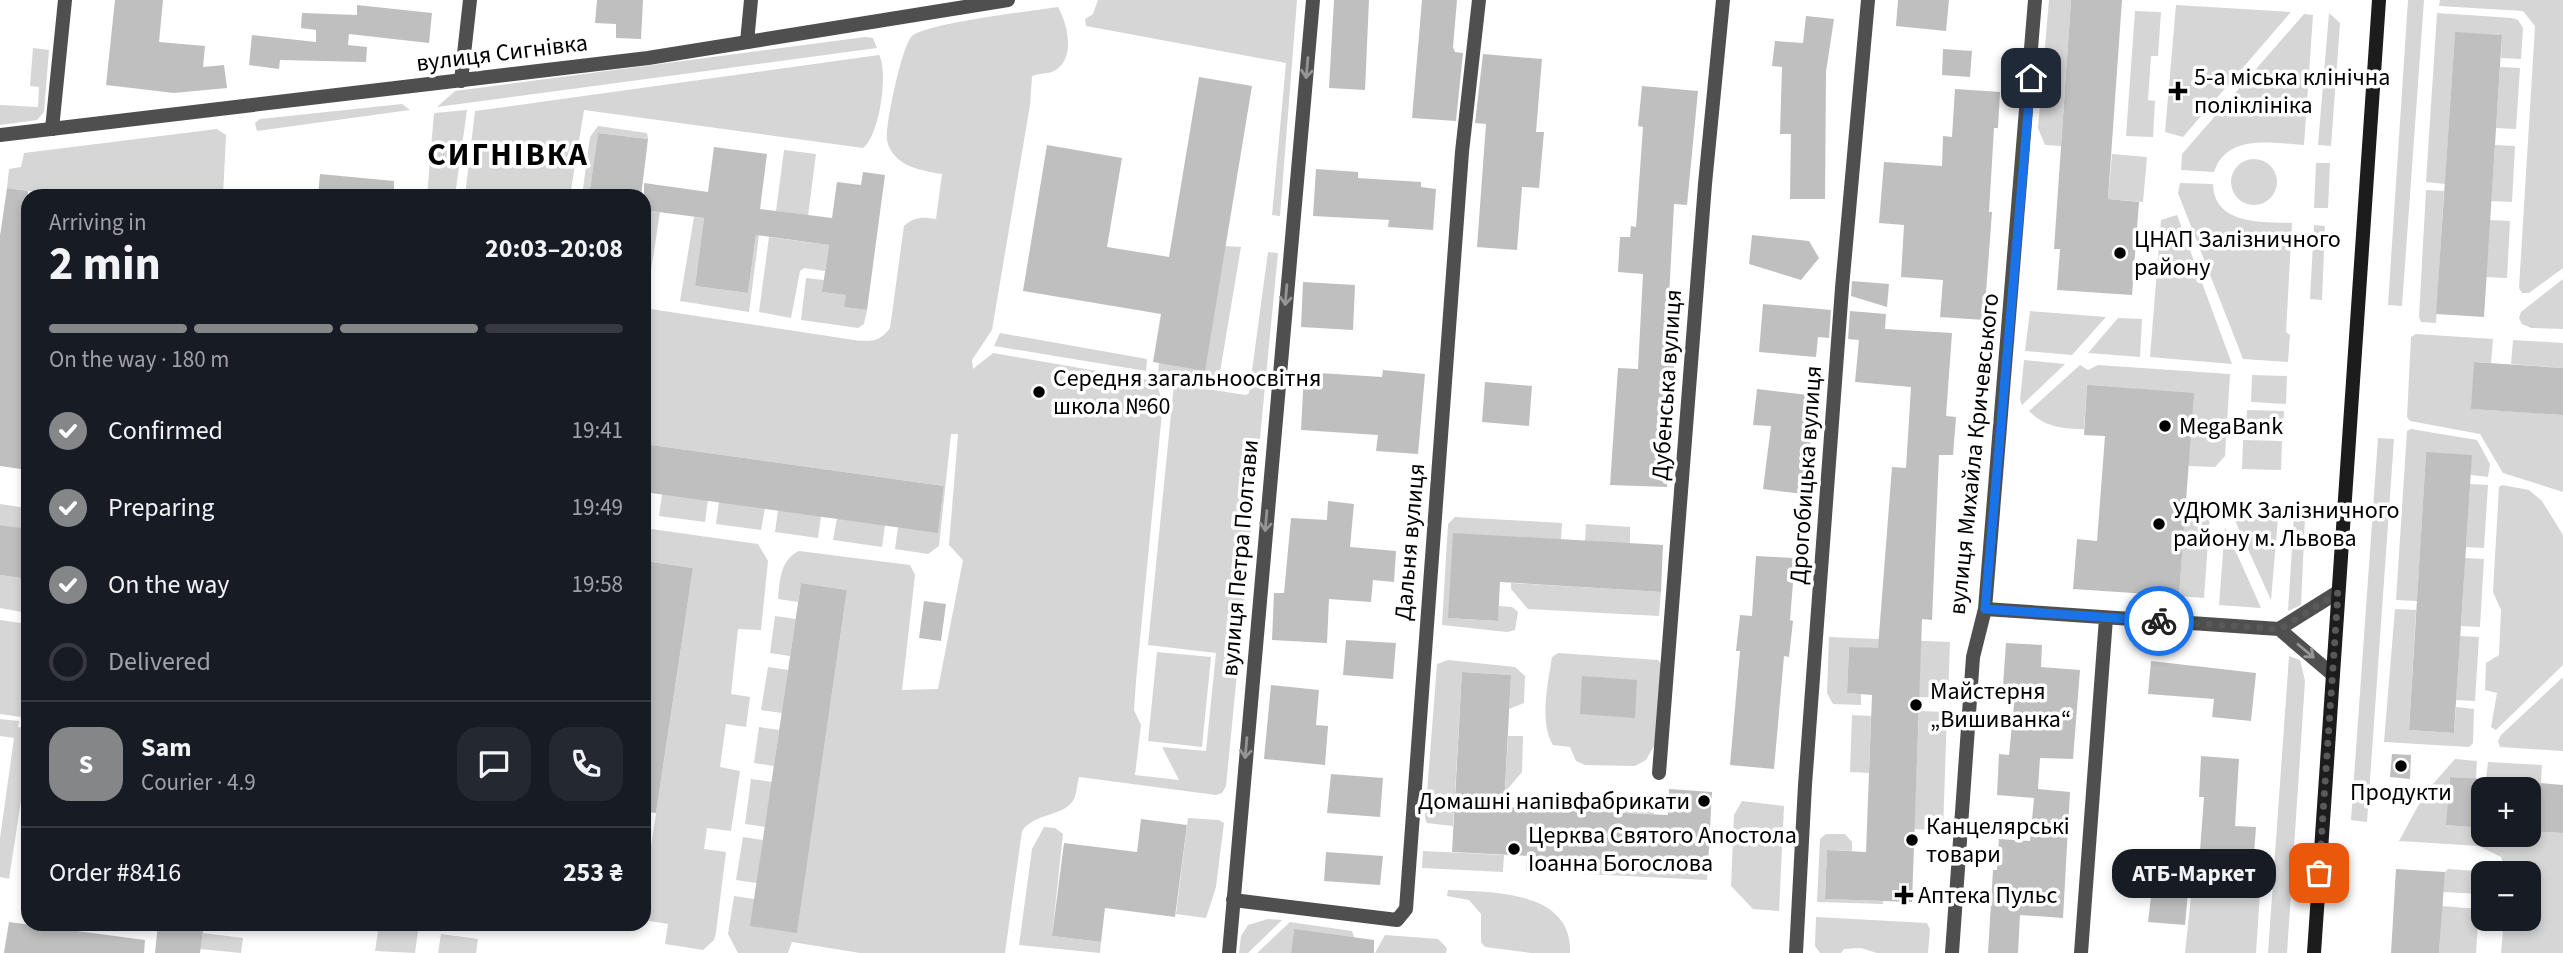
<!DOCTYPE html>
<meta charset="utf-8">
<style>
:root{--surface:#171b24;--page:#242831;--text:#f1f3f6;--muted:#9ea1a6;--line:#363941;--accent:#858687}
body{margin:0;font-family:"Source Sans 3",sans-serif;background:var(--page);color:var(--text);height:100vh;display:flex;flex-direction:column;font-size:26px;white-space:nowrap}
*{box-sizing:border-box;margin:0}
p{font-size:23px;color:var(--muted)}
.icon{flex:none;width:38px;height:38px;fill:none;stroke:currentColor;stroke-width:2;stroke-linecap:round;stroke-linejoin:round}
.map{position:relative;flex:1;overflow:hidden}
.details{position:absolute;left:21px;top:189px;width:630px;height:742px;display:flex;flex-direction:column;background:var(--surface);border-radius:21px;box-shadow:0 4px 10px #0003}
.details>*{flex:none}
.fabs{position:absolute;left:2471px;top:777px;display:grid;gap:14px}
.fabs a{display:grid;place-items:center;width:70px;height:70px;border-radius:14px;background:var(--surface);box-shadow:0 4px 10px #0003;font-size:35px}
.pin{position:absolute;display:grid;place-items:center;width:60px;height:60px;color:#fff;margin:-30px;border-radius:14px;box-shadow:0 4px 10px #0006}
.courier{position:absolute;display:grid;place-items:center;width:70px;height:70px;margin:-35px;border:5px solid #1a73e8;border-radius:50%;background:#fff;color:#222;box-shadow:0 2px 9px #0007}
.bubble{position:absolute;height:49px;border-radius:21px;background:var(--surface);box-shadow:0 4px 10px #0003;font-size:23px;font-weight:700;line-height:49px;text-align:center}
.summary em{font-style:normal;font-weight:700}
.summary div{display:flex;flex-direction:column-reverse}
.summary{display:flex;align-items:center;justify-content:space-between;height:119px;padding:0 28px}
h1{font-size:46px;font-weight:700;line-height:52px}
.bar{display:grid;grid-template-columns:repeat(4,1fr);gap:10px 7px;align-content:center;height:84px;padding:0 28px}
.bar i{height:9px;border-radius:5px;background:var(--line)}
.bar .active{background:var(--accent)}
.bar p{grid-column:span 4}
.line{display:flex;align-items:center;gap:18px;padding:0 28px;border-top:2px solid var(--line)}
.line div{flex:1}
.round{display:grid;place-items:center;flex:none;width:74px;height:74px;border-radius:21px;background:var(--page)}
ol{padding:0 28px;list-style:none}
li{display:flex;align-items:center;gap:21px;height:77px}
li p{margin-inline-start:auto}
li .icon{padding:7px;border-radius:50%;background:var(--accent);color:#fff;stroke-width:4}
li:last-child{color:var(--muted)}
li i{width:38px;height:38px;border:4px solid var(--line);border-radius:50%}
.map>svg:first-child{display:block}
.green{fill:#d6d6d6}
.building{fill:#bfbfbf}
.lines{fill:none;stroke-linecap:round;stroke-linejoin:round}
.minor{stroke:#4f4f4f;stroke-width:14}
.tertiary{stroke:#4f4f4f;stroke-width:14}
.secondary{stroke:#1c1c1c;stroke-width:14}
.oneway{stroke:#959595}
.done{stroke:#595959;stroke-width:7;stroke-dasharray:0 12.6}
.route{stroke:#1a73e8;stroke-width:9}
.poi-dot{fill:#000;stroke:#fff;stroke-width:2.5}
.labels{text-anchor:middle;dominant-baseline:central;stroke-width:7;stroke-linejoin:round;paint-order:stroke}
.street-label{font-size:24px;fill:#000;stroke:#fff}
.poi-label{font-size:24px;fill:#000;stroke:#fff;text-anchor:start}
.district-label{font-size:32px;font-weight:bold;letter-spacing:2px;fill:#000;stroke:#fff}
</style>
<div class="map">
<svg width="2563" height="953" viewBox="0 0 2563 953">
<rect width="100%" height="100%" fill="#fff"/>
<path class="green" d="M1098,0H1297L1280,216L1272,215L1286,63L1086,26L1085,19L1093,14Z
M2049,0H2071L2061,146L2045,145L2038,128Z
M2408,0H2424L2402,306L2388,305Z
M2440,0H2563V268L2529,293H2522L2519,288L2535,26L2523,11L2439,6Z
M2176,5L2291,12L2183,137L2165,132Z
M1058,7C1067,23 1077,58 1054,71C1048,74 1039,73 1032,76L1030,105L992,330L972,360L973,369L993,353L1155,381L1163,402L1136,681L1134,710L1141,725L1135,775L1179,780L1162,747L1206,751L1216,653L1148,645L1174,384L1246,395L1249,393L1268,252L1278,253L1226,786L1222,793L1216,795L1079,777C1077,784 1077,793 1074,799C1065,817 1035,812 1022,831L1005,953H860L792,942L788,953H738L728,934L734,896L754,899L797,932L847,590L801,583L798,602L778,599C780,580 780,560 799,551L910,565L915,575L902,690L938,689L963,560L949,545L958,434H951L939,546L928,554L895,549L898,527L938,532L944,486L644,444V308L854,340C871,342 880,342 890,328L904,226C915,216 923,217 936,219L942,174C922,171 892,166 887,140C885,126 902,45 912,36C927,23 1032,11 1058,7Z
M2135,11L2161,12L2158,56H2151L2148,100L2155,101L2153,137L2126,136Z
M2329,13L2340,23L2331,146L2318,145Z
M2437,13L2512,18L2518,20L2523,28L2521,59L2501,58L2502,35L2455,33L2445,184L2426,182Z
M2304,14L2313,15L2304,145C2271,143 2227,133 2214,172L2181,170L2182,154Z
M865,37L873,38L877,48L437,107L455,91Z
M33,48L49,50L44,112L37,120L0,125V105L38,107L39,87L30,86Z
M879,55C889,72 879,137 863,148L584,110L570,196H465L475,111Z
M2500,67L2520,68L2516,129L2496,128Z
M402,104L410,110L257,131L255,123L260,119Z
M467,110L455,196H427L434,113Z
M598,126L647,133L648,139L598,133L589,196H582L590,137Z
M217,129L226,135L223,196H65L7,188L9,169L21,167L24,153Z
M2495,145L2515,146L2512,202L2491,201Z
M784,150L816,154L808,216L776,211Z
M2112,154L2147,157L2143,202L2108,199Z
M2231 182a23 23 0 1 1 46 0a23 23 0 1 1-46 0Z
M2316,163H2330L2328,208H2314Z
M2180,183L2213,184C2214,225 2262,222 2292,223L2286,332L2290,335L2288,362L2243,359L2178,193Z
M2426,190L2444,191L2436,323L2421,322L2419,317Z
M644,210L660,212L647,296H644Z
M2177,215L2232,364L2150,357L2161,220Z
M694,217L704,218L695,286L748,293L756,235H759L749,312L680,301Z
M2490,220L2510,221L2507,278L2486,277Z
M2314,225L2325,226L2322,300L2310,299Z
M769,237L829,245L825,271L804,268L800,271L791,318L759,312Z
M1225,246L1241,247L1218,384L1158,375L1159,363Z
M806,278L824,280L823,292L846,295L845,307L867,310L864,324L858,328L801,320Z
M2563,279V329L2531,328L2522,324L2519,318L2521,312Z
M2030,311L2106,317L2072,355L2025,351Z
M2118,318L2142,319L2140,357L2088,353Z
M1000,333L1147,359L1146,371L994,346Z
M2416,334L2493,339L2491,363L2475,362L2472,409L2563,415V492L2503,473L2480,434L2410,421L2407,417L2411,337Z
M2513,340L2563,343V368L2511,364Z
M2024,360L2065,364L2022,405L2020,400Z
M2080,365L2088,370L2098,365L2230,374L2225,456L2215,467L2189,466L2087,385L2084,429C2064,429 2044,427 2029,411Z
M2252,375L2287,376L2286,404L2251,402Z
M2247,410L2284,411L2283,436L2246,435Z
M2411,429L2477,440L2490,464L2488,477L2471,475L2426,452L2417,601L2396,600L2407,431Z
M2378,438L2394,439L2367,822L2351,820Z
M2243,440L2282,441L2281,470L2242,469Z
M2470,484L2488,485L2484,548L2466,547Z
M2502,485L2529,490L2542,501L2563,535V665L2496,730L2491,727L2497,693L2485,690L2486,663L2499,655L2501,610L2493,592L2499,487Z
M662,494L708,500L705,522L659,516Z
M719,502L765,508L761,530L716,524Z
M0,504L26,508L23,529L0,525Z
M778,510L821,516L818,538L775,532Z
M2185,512L2210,514L2204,598L2179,596Z
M2233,516L2278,518L2271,600Z
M2294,516L2305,517L2301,605L2288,611Z
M1455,517L1562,523L1561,539L1448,618L1497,621L1499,606L1512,607L1518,612L1515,630L1507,632L1442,625L1448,524Z
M837,518L885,525L882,547L833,540Z
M1586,524L1630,527V544L1585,541Z
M2225,527L2261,608L2219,605Z
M644,528L758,544L768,561L761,630L738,629L731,694L750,697L746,727L726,724L720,767L740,771L731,831L707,828L704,849L726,852L716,932L714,940L703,950L665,944L668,924L644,920V893L693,568L647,561L644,575Z
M2465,558L2484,559L2480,627L2461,626Z
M0,575L28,579V613L0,608Z
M1511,583L1661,592L1659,616L1528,609L1511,589Z
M2395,609L2416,610L2409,730L2454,733L2456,707L2474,709L2473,743L2469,747L2384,742Z
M775,616L796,619L790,656L770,653Z
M0,620L28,624V718L0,714Z
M2460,636L2479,637L2475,701L2456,700Z
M1829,637L1950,642L1948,698L1919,697L1849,647L1847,693L1861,694V705L1833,704L1827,693Z
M1157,652L1211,657L1202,747L1148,741Z
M1558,653L1658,660L1662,665L1655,744L1646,760L1635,766L1585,765L1576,761L1570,747L1553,745C1539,722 1548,683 1552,657Z
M2289,656L2300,660L2305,681L2287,953H2268Z
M1448,660L1515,667L1525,676L1524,703L1509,709L1511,675L1462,672L1453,826L1427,823L1425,818L1437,664Z
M768,667L788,670L782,713L761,710Z
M2563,677V751L2500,747L2498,741L2501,735Z
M1919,711L1947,712L1943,831L1914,829Z
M1852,715L1871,716L1869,773L1850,772Z
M0,719L19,721L18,727L28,729V755L9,879L0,877V838L14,738L0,736Z
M759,727L779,730L774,766L754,763Z
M1508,736H1523L1522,772L1505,792Z
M2455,759L2477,761L2476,779L2450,777L2447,825L2483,828V835H2529V831L2563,833V953H2501L2504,919H2529V873H2507L2501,857L2479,846L2399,841L2425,793Z
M2488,762L2542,765L2541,783L2486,779Z
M751,779L772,782L765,827L745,824Z
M1523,794L1569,796L1568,810L1518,807Z
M1587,798L1655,801L1654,814L1586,811Z
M1742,801L1784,806L1779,911L1753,909L1731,886L1734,815Z
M1188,818L1219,820L1224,823L1216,887L1206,918L1176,914Z
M1044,827L1055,828L1063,834L1052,936L1101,942L1100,953L1019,945L1032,849Z
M1826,834H1845L1852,842V851L1827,850L1825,899L1883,901V904L1817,902L1820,839Z
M743,837L763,840L757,883L736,880Z
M1423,851L1504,855L1503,872L1422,868Z
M1527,856L1708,865L1707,880L1526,871Z
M2448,869L2477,871L2482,876L2480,894L2443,892L2445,872Z
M2192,887L2260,892L2256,953H2185Z
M1448,890C1490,892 1573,890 1570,953H1531L1485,947L1481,942V914L1469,900L1447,896Z
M2442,906L2479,909L2476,953H2439Z
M1816,917L1927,923L1930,929L1928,953H1877L1861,948L1844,949L1841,953H1820L1815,946Z
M1268,919L1282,920L1248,953H1239L1241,936L1248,925Z
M1290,922L1352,931L1355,940L1294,930L1291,953H1257Z
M379,925L418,931L415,953L375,951Z
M203,933L243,938L241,953L200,949Z
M441,934L478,939L476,953H438Z
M1385,935L1438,939L1447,948L1446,953H1375Z"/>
<path class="building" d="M115,0H163L159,42L205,46L203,67L224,65L227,88L174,93L106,85Z
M597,0H643L641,39L616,38V24L595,23Z
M1334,0H1369L1365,90L1329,88Z
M1422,0H1457L1453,47L1455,52L1463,53L1456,121L1412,118Z
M1898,0H1949L1946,31L1896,26Z
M2071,0H2122L2108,199L2139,202L2132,295L2057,290L2060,249H2054Z
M357,5L432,13L429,43L349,34L348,45L367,47L366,62L280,60L279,69L249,65L252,35L316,42V30L301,28L302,13L357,15Z
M1806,16L1834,19L1826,72L1825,199H1790L1791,134H1780L1782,67L1772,66L1775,41L1803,43Z
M2455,32L2502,35L2484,317L2436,314Z
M1943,49L1972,51L1970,77L1942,75Z
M1483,54L1542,59L1536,132H1544L1539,188L1522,187L1517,250L1477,247L1486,124L1475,123Z
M1199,77L1252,86L1205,371L1153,362L1161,314L1023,291L1047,145L1122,158L1107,247L1169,257Z
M1642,86L1698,91L1687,205L1674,204L1669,297L1682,298L1680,337H1676L1667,487L1610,485L1618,368L1638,369L1643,274L1618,272L1620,237H1630L1631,226L1636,227L1643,127L1638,126Z
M1955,89L2000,92L1998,128H1994L1989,212H1992L1984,320L1940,317L1943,280L1901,277L1904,225L1879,223L1884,162L1942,166L1943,136L1952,137Z
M598,133L648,139L641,196H589Z
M714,147L767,154L760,209L832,218L837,182L861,185L863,172L885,175L867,310L844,307L846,295L822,292L829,245L756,235L748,293L695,286L704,218L644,210V183L708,192Z
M1316,169L1358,172V178L1421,182V187L1436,189L1433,230L1388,227L1389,220L1313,216Z
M320,174L394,181V196H318Z
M7,188L28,191V470L0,466V236Z
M1752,235L1809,241L1819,258L1801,280L1749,264Z
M1852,281L1889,284L1887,307L1851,296Z
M1303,282L1355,285L1353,330L1301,327Z
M1763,304L1831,310L1829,338L1818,337L1816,357L1759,352Z
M1850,311L1886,314L1885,329L1952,333L1946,416L1956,417L1953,455H1939L1932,620L1922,619L1912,902L1825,899L1827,850L1866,852L1872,695L1847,693L1849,647L1878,648L1892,467L1906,468L1911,387L1855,382L1859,340L1848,339Z
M2474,362L2563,368V415L2471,409Z
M1383,370L1425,374L1418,454L1376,451L1378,435L1301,430L1304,372L1382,377Z
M1485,382L1532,386L1529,426L1482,422Z
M2087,385L2194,393L2179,596L2073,589L2077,539L2097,541L2105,436L2084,435Z
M1757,389L1817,396L1803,494L1763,489L1771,426L1753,425Z
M644,444L944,486L938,533L644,492Z
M2426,452L2472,455L2454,733L2409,730Z
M1328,501L1354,504L1350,547L1396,551L1394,582L1373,580L1371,602L1329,599L1327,643L1272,640L1274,593H1284L1291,518L1327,520Z
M0,525L28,529V579L0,575Z
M1453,533L1663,545L1661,592L1500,582L1498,621L1448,618Z
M1756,556L1795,558L1790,620L1793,621L1789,657L1784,656L1774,769L1730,765L1740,651H1736L1740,615L1752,616Z
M646,561L693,568L656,813L644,812Z
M801,583L847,590L797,933L750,926Z
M924,601L946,604L941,641L919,638Z
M1346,640L1396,643L1393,679L1343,675Z
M2006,643L2042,645L2041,667L2080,670L2073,759L2040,758L2038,789L2070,792L2063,918L2020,915L2018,953H1988L1993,870H1997L1999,839L2030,841L2034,798L1997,795L1999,754L2009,755L2016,685H2003Z
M2151,661L2256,673L2251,721L2212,717L2214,699L2148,694Z
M1462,672L1511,675L1504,807L1668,815L1669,789L1712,792L1708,865L1452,852Z
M1582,676L1637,680L1635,718L1580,714Z
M1271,685L1319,690L1316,725L1328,726L1325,765L1264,759Z
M2392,754L2411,755L2410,779L2390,777Z
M2201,756L2239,759L2235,826L2256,827L2253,867L2199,864L2204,797H2199Z
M1331,774L1383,778L1380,817L1327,813Z
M2450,777L2483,779V828L2446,825Z
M2529,782L2563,785V833L2529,831Z
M1141,819L1187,825L1175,917L1105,908L1101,942L1052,936L1064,843L1137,852Z
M1326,852L1383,856L1380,885L1324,881Z
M2396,869L2445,872L2439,953H2391Z
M2152,888L2188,892L2185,925L2148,922Z
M9,922L145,940L144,953H4Z
M158,924H204L200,953H155Z
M1294,929L1374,940V953H1291Z"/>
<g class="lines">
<path class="minor" d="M747,42L751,0
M461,81L470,0
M52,129L65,0
M1985,609L2279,629L2338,592
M2279,629L2332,674
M1659,773L1705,184L1723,0
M1233,900L1397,920L1406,909L1462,152L1479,0
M1229,953L1313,0
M1796,953L1805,785L1842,288L1868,0
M1952,953L1973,657L1985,609L2035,0
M2081,953L2106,618"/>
<path class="tertiary" d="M0,135L648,58L1008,0"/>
<path class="secondary" d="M2314,953L2379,0"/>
</g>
<defs><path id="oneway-shaft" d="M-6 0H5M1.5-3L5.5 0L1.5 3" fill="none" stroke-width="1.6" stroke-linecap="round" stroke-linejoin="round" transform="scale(1.75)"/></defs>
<g class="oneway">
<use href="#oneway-shaft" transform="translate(1307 68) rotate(95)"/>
<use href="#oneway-shaft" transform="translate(1286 295) rotate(95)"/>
<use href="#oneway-shaft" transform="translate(1266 521) rotate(95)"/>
<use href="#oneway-shaft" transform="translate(2306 651) rotate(40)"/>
<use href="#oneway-shaft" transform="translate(1246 748) rotate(95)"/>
</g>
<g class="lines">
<path class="done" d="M2159,621L2280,629L2338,593L2319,873"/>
<path class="route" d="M2031,78L1985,609L2159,621"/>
</g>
<g class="poi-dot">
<path d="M2174.5 80.5h7v7h7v7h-7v7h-7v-7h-7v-7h7z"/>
<circle cx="2120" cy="253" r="7"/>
<circle cx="1039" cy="392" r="7"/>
<circle cx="2165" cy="426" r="7"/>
<circle cx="2159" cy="524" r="7"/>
<circle cx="1916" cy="705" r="7"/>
<circle cx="2401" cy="766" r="7"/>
<circle cx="1704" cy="801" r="7"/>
<circle cx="1912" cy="840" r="7"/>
<circle cx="1514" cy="849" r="7"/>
<path d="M1900.5 884.5h7v7h7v7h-7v7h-7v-7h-7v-7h7z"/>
</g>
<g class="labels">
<g class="street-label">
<text transform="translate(502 53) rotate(-7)">вулиця Сигнівка</text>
<text transform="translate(1667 385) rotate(-86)">Дубенська вулиця</text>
<text transform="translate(1974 454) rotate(-84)">вулиця Михайла Кричевського</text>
<text transform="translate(1806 475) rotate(-86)">Дрогобицька вулиця</text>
<text transform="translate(1410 542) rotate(-85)">Дальня вулиця</text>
<text transform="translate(1240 558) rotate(-85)">вулиця Петра Полтави</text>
</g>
<g class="poi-label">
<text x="2194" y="77">5-а міська клінічна<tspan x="2194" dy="28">поліклініка</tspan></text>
<text x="2134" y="239">ЦНАП Залізничного<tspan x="2134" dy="28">району</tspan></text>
<text x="1053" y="378">Середня загальноосвітня<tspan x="1053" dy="28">школа №60</tspan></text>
<text x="2179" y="426">MegaBank</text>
<text x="2173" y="510">УДЮМК Залізничного<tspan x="2173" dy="28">району м. Львова</tspan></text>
<text x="1930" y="691">Майстерня<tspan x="1930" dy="28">„Вишиванка“</tspan></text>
<text x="2401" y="792" text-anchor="middle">Продукти</text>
<text x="1690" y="801" text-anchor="end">Домашні напівфабрикати</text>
<text x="1926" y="826">Канцелярські<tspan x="1926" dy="28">товари</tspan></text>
<text x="1528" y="835">Церква Святого Апостола<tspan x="1528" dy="28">Іоанна Богослова</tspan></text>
<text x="1918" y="895">Аптека Пульс</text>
</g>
<g class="district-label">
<text x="508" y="155">СИГНІВКА</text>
</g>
</g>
</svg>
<div class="fabs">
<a>+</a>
<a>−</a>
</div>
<div class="pin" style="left:2319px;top:873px;background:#ea580c"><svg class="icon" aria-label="bag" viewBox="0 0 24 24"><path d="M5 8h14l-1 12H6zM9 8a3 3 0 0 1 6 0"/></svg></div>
<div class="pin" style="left:2031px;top:78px;background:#1f2937"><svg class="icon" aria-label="home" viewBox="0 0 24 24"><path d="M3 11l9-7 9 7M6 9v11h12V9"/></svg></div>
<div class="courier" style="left:2159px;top:621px"><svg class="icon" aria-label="bike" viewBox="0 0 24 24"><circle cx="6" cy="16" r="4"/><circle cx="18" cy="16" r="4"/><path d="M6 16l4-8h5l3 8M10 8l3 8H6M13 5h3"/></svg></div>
<div class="bubble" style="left:2112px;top:849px;width:164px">АТБ-Маркет</div>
<section class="details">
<div class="summary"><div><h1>2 min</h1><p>Arriving in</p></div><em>20:03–20:08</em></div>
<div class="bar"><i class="active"></i><i class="active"></i><i class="active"></i><i></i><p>On the way · 180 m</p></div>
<ol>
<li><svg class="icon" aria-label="check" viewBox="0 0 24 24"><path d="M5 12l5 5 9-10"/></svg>Confirmed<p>19:41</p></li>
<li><svg class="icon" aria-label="check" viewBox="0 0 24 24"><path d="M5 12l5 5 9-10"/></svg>Preparing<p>19:49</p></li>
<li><svg class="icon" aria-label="check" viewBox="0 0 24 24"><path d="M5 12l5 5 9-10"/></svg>On the way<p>19:58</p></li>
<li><i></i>Delivered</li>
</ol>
<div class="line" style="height:126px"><b class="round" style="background:var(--accent);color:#fff">S</b><div><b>Sam</b><p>Courier · 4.9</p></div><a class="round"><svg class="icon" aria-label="chat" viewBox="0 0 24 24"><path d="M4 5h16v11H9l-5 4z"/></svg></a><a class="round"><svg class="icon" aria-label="phone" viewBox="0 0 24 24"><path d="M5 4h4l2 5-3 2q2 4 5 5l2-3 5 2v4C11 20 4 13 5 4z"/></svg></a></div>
<div class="line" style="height:91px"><div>Order #8416</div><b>253 ₴</b></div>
</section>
</div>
